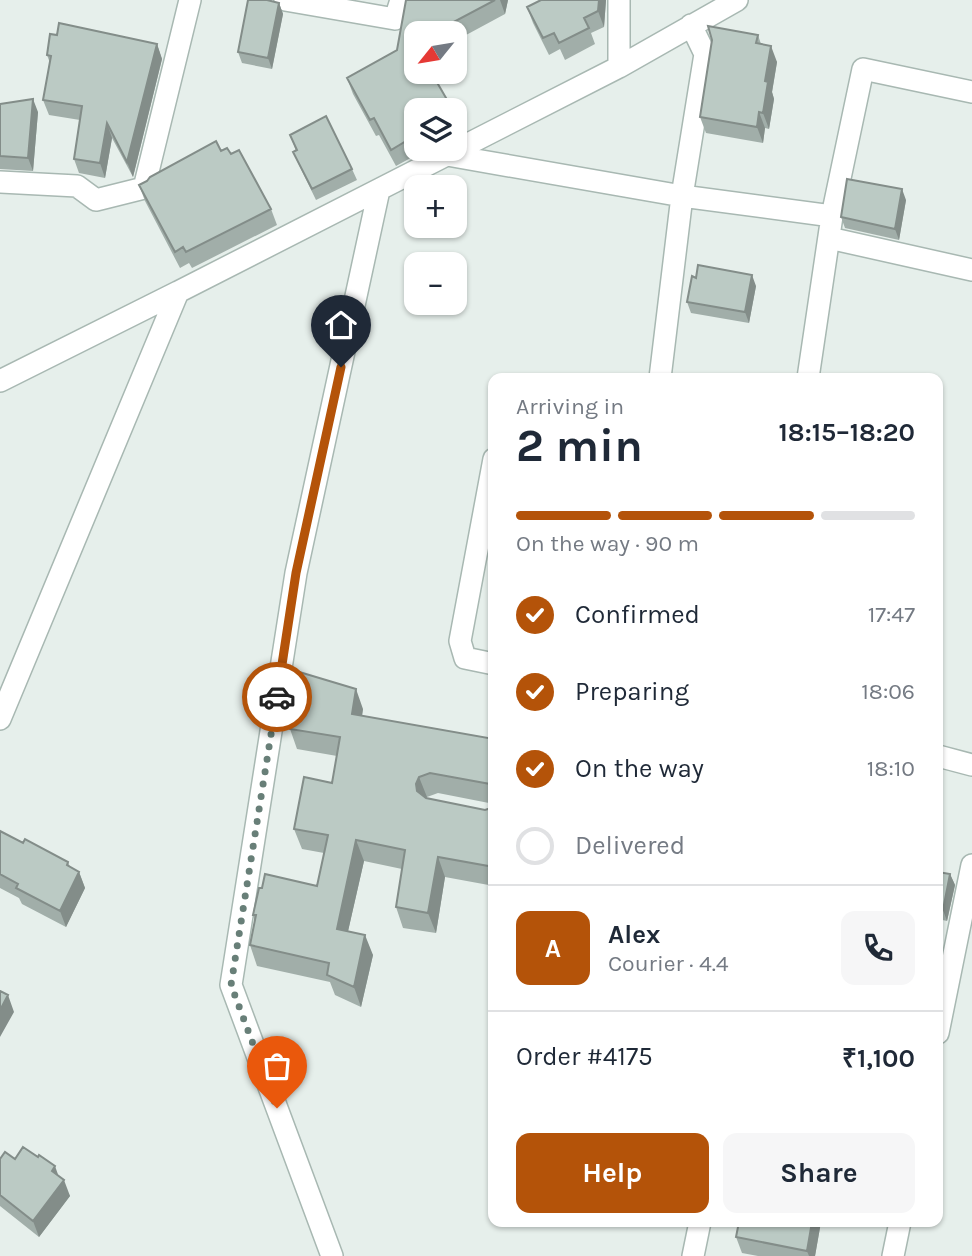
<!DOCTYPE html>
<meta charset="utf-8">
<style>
:root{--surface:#fff;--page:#f6f6f7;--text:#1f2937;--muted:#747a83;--line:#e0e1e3;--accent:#b45309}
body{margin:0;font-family:Karla,sans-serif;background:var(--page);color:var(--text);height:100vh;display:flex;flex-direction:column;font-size:26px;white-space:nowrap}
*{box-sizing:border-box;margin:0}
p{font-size:23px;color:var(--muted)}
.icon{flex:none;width:38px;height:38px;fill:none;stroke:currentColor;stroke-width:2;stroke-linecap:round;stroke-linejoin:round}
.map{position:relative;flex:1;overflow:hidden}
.panel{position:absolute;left:488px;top:373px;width:455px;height:854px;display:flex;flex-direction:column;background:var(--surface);border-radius:14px;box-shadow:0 2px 5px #0004}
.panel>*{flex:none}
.needle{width:46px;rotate:240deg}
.fabs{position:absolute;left:404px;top:21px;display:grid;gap:14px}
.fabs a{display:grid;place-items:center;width:63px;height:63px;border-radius:14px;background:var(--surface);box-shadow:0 2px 5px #0004;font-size:35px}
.pin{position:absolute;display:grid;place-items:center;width:60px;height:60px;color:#fff;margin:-72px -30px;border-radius:50% 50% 50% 0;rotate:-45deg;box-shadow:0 0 7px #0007}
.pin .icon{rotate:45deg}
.courier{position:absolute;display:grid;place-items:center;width:70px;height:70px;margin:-35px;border:5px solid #b45309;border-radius:50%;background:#fff;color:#222;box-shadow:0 2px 9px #0007}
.overview em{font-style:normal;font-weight:700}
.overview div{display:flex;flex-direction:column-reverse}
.overview{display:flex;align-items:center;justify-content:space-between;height:119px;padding:0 28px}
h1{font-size:46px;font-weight:700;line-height:52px}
.bar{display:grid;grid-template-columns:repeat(4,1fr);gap:10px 7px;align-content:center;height:84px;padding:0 28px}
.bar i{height:9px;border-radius:5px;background:var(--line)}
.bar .selected{background:var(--accent)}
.bar p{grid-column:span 4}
.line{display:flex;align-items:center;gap:18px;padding:0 28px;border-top:2px solid var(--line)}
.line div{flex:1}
.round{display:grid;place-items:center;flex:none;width:74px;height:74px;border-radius:14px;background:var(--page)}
ol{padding:0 28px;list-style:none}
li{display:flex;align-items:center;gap:21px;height:77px}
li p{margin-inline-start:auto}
li .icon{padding:7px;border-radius:50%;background:var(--accent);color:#fff;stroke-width:4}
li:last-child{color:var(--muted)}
li i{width:38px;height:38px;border:4px solid var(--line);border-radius:50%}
.action{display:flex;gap:14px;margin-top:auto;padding:14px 28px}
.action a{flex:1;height:80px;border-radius:14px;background:var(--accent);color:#fff;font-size:28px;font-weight:700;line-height:80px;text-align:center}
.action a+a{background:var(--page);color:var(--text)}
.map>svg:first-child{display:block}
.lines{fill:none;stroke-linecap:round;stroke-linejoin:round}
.minor-casing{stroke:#a8b8b2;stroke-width:24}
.minor{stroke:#fff;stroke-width:21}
.wall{fill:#a1aea9}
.shaded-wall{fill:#838d89}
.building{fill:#bbcac4;stroke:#838d89;stroke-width:2}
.done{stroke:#687f78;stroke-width:7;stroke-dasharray:0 12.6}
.route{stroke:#b45309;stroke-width:9}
</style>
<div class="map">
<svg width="972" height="1256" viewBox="0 0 972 1256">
<rect width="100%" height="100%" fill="#e6efeb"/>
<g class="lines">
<g class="minor-casing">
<path id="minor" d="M285,0L395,19L401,0
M619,0V67L737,0
M447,155L682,196L832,216L808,378
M0,182L77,186L96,200L144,188L190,0
M832,216L863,69L972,92
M829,238L972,270
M178,292L619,67
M660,378L682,196L705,54L691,25
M0,381L178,292L0,719
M494,459L460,641L465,658L494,664
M938,756L972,765
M938,1033L972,865
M332,1256L231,985L296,573L379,190
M693,1256L700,1222
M893,1256L900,1222"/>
</g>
<use href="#minor" class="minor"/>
</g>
<path class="wall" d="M406,0H508L505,14L455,41V33H416V149H427L396,166L379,135L376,136L353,94L347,78L397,50Z
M541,0H606L604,27L591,33L595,44L565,60L560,49L549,55L533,23L527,7Z
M279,3L283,14L272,69L242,63L238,52Z
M57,35L157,44L162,59L133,177L112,138L105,178L79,173L74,159L80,120L49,115L43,100L50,63L47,55Z
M758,35L761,44L777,62L772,92L774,99L769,129L765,128L763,143L706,133L700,117Z
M0,104L38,112L33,171L0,169Z
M455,114L461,130L455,133Z
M290,135L352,169L357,180L316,200L298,163L293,152L296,151Z
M221,151L231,154L271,209L277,225L192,268L189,263L180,268L145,201L139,185Z
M906,200L899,240L845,228L841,217Z
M696,278L756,286L749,323L691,313L687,302Z
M363,709L362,716L494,739V804L438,793L427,797L426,798L485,810L494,807V886L445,877L436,933L403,928L396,907L402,869L364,861L348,931L373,955L361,1007L335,995L330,982L257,966L250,945L255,922L253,915L262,888L317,886L324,853L302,849L294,829L332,783L337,756L297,749L290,729Z
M0,831L23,843L68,862L70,867L79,872L85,888L66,927L22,904L19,898L0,888Z
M938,872L950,874L955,885L947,921L938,919Z
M0,1159H15L58,1176L70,1196L39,1237L0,1206Z
M821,1222L815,1256H758L742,1253L736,1237Z"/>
<path class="shaded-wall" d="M500,0H508L505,14Z
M599,0H606L604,27L598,11Z
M279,3L283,14L272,69L268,58Z
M157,44L162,59L133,177L127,162Z
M771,46L777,62L772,92L774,99L769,129L763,113L765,81Z
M33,99L38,112L33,171L28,158Z
M759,112L765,128L763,143L757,127Z
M107,123L112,138L105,178L100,163Z
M902,189L906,200L899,240L895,229Z
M752,275L756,286L749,323L745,312Z
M356,689L363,709L359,734L352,714Z
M419,777L427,797L423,804L417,791L416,784Z
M356,840L364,861L344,949L337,929Z
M438,857L445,877L436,933L428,913Z
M79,872L85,888L66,927L60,911Z
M950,874L955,885L947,921L943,910Z
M365,935L373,955L361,1007L354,987Z
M8,995L14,1012L0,1037V1010Z
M55,1166L61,1183L52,1171Z
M64,1180L70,1196L39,1237L33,1221Z
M812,1222H821L815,1256H809L807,1251Z"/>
<path class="building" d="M248,0H267L279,3L268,58L238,52Z
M406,0H495L433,33H416V42L415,43L416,45V72H431L453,110H416V135L391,150L374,118L370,120L347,78L397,50Z
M541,0H599L598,11L584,18L589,28L559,43L554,33L543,38L527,7Z
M59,23L157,44L127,162L107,123L100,163L74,159L82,106L43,100L51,56L47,55L50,34L57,35Z
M708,26L758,35L756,43L771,46L765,81L768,82L763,113L759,112L757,127L700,117L712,40Z
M33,99L28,158L0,156V104Z
M326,116L352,169L312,189L293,152L297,150L290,135Z
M216,141L221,151L227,148L231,154L239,150L271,209L186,252L183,247L175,252L139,185L147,181L150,177Z
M847,179L902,189L895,229L841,217Z
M698,265L752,275L745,312L687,302L692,276L696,278Z
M286,668L356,689L352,714L494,739V787L490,784L430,773L419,777L416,784L417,791L426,798L485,810L494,807V867L438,857L428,913L396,907L405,850L356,840L337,929L365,935L354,987L327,975L329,963L250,945L256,915H253L259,888H262L265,874L317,886L328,835L294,829L304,777L332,783L340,737L290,729Z
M0,831L23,843L25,839L68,862L67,865L79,872L60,911L16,888L18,884L0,874Z
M938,872L950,874L943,910L938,909Z
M0,991L8,995L0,1010Z
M23,1147L38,1157L39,1155L55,1166L52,1171L64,1180L33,1221L0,1195V1159L5,1152L15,1159Z
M739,1222H812L807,1251L736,1237Z"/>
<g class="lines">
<path class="done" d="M277,697L231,985L277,1108"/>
<path class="route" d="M277,697L296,573L341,367"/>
</g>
</svg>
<div class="fabs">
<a><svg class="needle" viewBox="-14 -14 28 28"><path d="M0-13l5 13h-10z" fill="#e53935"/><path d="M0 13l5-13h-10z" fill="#747a83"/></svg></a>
<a><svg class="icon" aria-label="layers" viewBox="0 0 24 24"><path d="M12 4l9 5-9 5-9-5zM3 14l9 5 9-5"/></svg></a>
<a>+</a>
<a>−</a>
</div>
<div class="pin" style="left:277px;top:1108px;background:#ea580c"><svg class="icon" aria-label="bag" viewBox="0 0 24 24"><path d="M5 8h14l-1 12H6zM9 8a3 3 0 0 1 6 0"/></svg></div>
<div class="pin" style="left:341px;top:367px;background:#1f2937"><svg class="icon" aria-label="home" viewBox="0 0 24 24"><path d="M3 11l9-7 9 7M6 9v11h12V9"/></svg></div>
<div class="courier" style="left:277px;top:697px"><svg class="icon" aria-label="car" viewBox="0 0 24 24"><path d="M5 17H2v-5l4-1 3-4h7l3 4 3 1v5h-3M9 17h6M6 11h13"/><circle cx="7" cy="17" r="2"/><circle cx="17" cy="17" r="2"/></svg></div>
<section class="panel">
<div class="overview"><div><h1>2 min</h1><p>Arriving in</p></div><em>18:15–18:20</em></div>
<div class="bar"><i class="selected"></i><i class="selected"></i><i class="selected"></i><i></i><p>On the way · 90 m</p></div>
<ol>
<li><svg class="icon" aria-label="check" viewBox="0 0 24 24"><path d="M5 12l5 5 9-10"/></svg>Confirmed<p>17:47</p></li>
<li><svg class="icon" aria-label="check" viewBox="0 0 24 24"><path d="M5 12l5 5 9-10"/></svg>Preparing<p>18:06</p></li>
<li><svg class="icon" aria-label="check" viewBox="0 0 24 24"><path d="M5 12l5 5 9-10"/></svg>On the way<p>18:10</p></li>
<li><i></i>Delivered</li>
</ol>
<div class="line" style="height:126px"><b class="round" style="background:var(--accent);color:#fff">A</b><div><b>Alex</b><p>Courier · 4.4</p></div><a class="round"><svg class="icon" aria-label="phone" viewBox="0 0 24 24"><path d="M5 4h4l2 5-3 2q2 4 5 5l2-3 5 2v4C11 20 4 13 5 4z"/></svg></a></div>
<div class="line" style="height:91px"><div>Order #4175</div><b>₹1,100</b></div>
<div class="action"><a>Help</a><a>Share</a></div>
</section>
</div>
